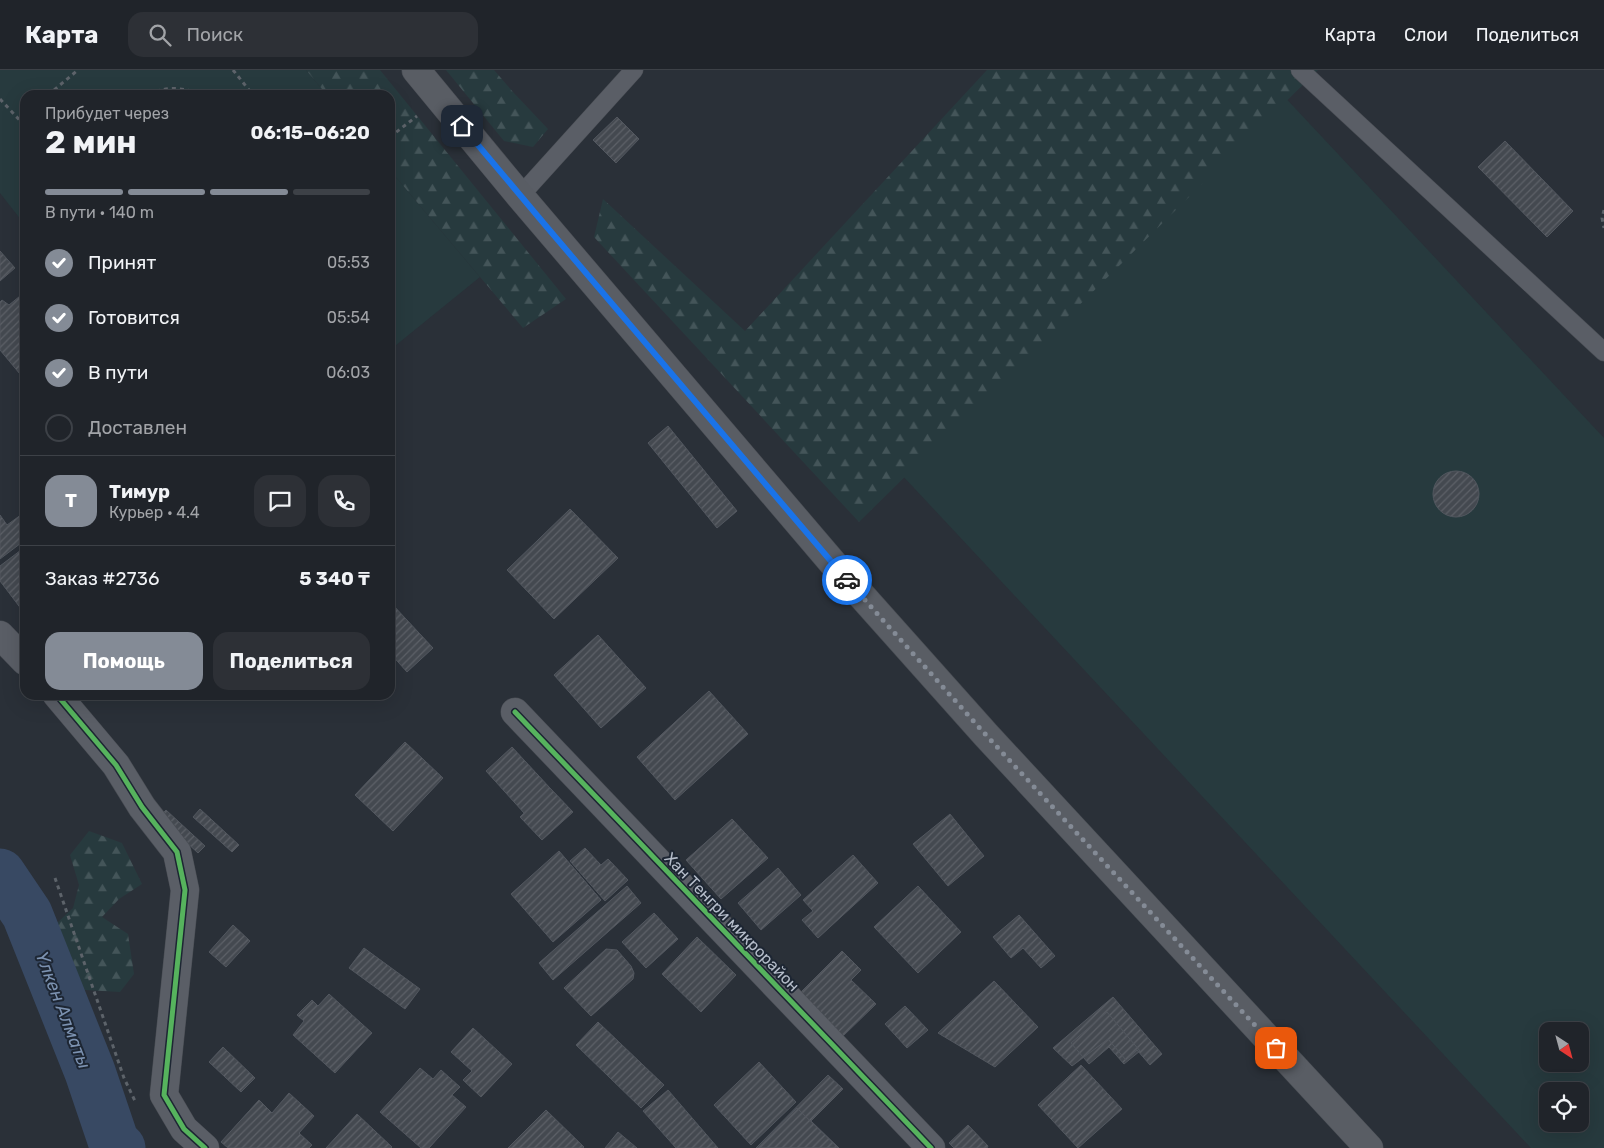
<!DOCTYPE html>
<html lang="ru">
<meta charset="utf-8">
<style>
:root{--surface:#20242a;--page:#2d3036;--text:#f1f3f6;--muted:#a2a4a8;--line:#3d4147;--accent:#848b96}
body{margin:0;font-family:Rubik,sans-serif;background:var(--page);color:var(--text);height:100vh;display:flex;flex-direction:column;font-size:19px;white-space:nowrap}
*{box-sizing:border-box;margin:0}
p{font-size:16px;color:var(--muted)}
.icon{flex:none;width:28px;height:28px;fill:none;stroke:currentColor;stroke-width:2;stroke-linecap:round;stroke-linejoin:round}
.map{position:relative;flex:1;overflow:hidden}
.drawer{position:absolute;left:20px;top:20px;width:375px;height:610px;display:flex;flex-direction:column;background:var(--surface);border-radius:15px;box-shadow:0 5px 20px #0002,0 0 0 1px var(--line)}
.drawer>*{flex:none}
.needle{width:32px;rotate:144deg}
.tools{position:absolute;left:1539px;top:952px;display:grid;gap:10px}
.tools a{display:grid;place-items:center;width:50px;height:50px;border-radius:10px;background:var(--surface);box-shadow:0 5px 20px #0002,0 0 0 1px var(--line);font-size:25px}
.pin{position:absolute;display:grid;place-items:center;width:42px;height:42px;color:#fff;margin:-21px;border-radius:10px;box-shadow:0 2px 8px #0006}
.courier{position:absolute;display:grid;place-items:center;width:50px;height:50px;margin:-25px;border:4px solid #1a73e8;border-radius:50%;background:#fff;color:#222;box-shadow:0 1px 6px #0007}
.overview em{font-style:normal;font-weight:700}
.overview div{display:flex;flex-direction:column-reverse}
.overview{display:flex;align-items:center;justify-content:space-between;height:85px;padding:0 25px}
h1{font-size:32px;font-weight:700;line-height:38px}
.bar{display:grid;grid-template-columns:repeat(4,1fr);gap:8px 5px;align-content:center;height:60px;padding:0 25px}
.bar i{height:6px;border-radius:4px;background:var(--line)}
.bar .active{background:var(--accent)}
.bar p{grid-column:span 4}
.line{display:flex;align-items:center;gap:12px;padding:0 25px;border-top:1px solid var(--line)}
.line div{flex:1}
.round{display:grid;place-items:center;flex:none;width:52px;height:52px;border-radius:15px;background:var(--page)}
ol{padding:0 25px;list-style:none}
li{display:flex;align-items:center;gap:15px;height:55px}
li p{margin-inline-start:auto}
li .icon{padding:5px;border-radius:50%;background:var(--accent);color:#fff;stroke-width:4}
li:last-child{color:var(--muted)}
li i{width:28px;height:28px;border:2px solid var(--line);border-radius:50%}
.action{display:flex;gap:10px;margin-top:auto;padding:10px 25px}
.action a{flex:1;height:58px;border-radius:15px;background:var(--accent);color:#fff;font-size:20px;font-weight:700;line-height:58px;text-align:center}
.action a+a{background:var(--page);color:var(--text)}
header{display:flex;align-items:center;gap:30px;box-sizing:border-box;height:70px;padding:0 25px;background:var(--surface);border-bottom:1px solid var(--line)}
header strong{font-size:24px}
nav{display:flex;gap:28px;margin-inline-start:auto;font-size:18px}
.search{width:350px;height:45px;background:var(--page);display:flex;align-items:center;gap:12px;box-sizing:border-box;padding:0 18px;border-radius:15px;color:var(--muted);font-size:19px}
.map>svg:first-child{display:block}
.green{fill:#273a3e;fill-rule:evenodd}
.forest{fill:url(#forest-firs)}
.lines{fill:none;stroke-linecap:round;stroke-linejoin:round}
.river{stroke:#384963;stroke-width:51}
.building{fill:url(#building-hatch);stroke:#52575f}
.lane-casing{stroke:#484c53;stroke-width:19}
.street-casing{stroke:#484c53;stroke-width:29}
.secondary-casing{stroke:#484c53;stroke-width:29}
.path{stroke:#5d636a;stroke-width:3;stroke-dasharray:4 4;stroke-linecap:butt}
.lane{stroke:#5a5e66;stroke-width:18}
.street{stroke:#5a5e66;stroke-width:28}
.secondary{stroke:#595d64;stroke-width:28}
.cycleway-casing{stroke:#1d2633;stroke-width:8}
.cycleway{stroke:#56b35d;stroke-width:5}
.done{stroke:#848b96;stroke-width:5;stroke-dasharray:0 9}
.route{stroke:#1a73e8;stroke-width:6}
.labels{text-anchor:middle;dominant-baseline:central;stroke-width:4;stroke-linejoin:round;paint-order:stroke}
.street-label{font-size:16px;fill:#b4bcc9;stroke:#1d2633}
.water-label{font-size:18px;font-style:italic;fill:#7c92b1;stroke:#1d2633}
</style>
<header>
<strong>Карта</strong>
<div class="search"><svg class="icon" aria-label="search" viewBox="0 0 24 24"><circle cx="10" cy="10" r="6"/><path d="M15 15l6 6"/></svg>Поиск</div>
<nav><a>Карта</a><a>Слои</a><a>Поделиться</a></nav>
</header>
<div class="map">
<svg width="1604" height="1078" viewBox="0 0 1604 1078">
<defs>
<pattern id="forest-firs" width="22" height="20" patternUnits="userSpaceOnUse" patternTransform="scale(1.25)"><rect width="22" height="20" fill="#273a3e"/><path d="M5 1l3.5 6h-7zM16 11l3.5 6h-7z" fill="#445559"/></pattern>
<pattern id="building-hatch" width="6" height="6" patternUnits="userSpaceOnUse" patternTransform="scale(1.25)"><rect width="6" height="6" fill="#444950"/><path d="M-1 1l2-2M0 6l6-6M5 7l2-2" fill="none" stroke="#5d6168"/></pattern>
</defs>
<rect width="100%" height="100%" fill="#2a3038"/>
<path class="green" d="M0,0H306L327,25H25V155L0,123Z
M1279,21L1604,368V1078H1531L886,388ZM1548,961H1580V994H1548ZM1548,1021H1580V1054H1548Z
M390,100L480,207L390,280Z"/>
<path class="forest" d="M306,0H380L566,229L523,258L390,100V25H327Z
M446,0H494L513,22L548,59L533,77L504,71Z
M987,0H1318L859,452L594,167L603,129L745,261Z
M89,761L122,773L142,814L119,829L102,847L128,864L134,904L120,922L85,920L74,927L43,854L57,853L73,838L79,815L70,785Z"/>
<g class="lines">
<path class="river" d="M0,804L27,844L90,1002L114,1073L120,1078"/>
</g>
<path class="building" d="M617,47L639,69L616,93L593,70Z
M1505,71L1573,141L1547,167L1478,97Z
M0,181L15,198L0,211Z
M25,222V310L0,280V232L2,230L9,235Z
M668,356L737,441L717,458L648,373Z
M1433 424a23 23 0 1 1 46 0a23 23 0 1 1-46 0Z
M570,439L618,488L554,549L507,500Z
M25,442V470L0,489V445L7,455Z
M25,477V544L0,511V496Z
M392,534L433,578L407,602L390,583V535Z
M598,565L646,618L601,658L554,605Z
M709,621L748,664L675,730L637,687Z
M405,672L443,708L393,761L355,725Z
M512,677L550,718L524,743L486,701Z
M550,718L573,742L542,770L520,747Z
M200,739L239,775L232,782L193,747Z
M166,740L205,776L198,783L159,747Z
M950,744L984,786L948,816L913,774Z
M732,749L768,788L721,829L686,790Z
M585,778L601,795L608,789L628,810L605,831L570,791Z
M559,781L601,830L553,872L511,824Z
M853,785L878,813L818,868L802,850L813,841L803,830Z
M778,798L801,825L761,860L738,833Z
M627,816L641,833L553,910L539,893Z
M918,816L961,862L918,903L874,857Z
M654,843L678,869L646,898L622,872Z
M1019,845L1055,886L1041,898L1023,878L1011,888L993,867Z
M233,855L250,871L226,897L209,882Z
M697,867L736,905L701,942L662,904Z
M364,878L420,919L405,939L349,898Z
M606,879L617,880L631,896L634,903L633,909L591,946L564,918Z
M842,881L861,900L851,910L876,934L842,967L799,924Z
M994,911L1038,957L995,997L938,963Z
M329,924L372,963L335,1003L293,965L304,951L297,945L312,930L318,936Z
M1113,927L1162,984L1150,995L1137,980L1126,990L1108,969L1072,996L1053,978Z
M905,936L928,960L907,978L885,954Z
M1107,942L1140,981L1124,994L1109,977L1089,994L1071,973Z
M598,952L664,1015L641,1038L576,975Z
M473,958L512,994L481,1027L463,1010L472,1001L451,982Z
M223,977L255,1008L241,1022L209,992Z
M759,992L796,1032L751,1075L714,1035Z
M1081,995L1122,1039L1078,1078L1038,1035Z
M420,998L433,1009L441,1000L460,1017L452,1025L466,1037L429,1078H421L380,1042Z
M828,1005L843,1019L811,1051L839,1078H756Z
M668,1020L718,1078H676L643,1041Z
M289,1023L314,1046L299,1063L312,1075L309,1078H228L221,1072L259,1030L272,1043Z
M797,1038L838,1078H758Z
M546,1040L584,1077L583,1078H508Z
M357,1044L392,1077L391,1078H326Z
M968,1055L988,1076L987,1078H954L949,1073Z
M618,1062L637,1078H605Z"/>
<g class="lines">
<g class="lane-casing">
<path id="lane" d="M1300,0L1604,282
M520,126L634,0"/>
</g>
<g class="street-casing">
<path id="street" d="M0,565L25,591
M57,625L116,695L142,737L177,782L185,820L164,1025L184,1059L205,1078
M515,642L931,1078"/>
</g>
<g class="secondary-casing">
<path id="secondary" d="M416,0L520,126L837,498L986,665L1369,1078"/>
</g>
<path class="path" d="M233,0L253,25
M48,25L78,0
M149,25C165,15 187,18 203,25
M0,29L25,56
M19,49L25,44
M390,67L417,46
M1604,140L1602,148L1604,158
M55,808L124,1008L136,1033"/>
<use href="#lane" class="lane"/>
<use href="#street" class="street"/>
<use href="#secondary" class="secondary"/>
<g class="cycleway-casing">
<path id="cycleway" d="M57,625L116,695L142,737L177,782L185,820L164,1025L184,1059L205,1078
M515,642L931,1078"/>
</g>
<use href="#cycleway" class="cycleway"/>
</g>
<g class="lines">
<path class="done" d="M847,510L986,665L1276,978"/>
<path class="route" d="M462,56L546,156L847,510"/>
</g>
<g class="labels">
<g class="street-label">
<text transform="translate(732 852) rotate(46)">Хан Тенгри микрорайон</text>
</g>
<g class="water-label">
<text transform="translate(63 940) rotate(69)">Үлкен Алматы</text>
</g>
</g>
</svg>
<div class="tools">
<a><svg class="needle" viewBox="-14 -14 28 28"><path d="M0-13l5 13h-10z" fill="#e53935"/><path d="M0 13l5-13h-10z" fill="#a2a4a8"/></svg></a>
<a><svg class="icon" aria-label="locate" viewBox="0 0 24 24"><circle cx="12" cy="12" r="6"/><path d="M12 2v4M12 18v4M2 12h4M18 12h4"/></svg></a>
</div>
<div class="pin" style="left:1276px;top:978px;background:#ea580c"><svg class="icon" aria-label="bag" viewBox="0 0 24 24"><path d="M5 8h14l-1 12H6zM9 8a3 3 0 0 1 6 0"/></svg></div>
<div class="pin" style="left:462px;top:56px;background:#1f2937"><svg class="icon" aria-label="home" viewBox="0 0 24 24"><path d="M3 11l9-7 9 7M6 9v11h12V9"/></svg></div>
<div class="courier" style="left:847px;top:510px"><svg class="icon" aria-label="car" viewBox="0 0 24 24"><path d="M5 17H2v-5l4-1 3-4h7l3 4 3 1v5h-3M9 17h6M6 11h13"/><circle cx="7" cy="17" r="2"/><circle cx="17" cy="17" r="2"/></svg></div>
<section class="drawer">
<div class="overview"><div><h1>2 мин</h1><p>Прибудет через</p></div><em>06:15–06:20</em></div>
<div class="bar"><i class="active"></i><i class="active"></i><i class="active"></i><i></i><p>В пути · 140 m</p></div>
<ol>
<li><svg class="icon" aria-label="check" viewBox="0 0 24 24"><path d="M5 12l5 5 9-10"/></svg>Принят<p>05:53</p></li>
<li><svg class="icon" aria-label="check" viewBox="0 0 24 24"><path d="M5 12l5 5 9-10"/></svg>Готовится<p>05:54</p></li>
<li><svg class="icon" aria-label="check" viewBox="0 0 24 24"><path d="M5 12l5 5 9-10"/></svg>В пути<p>06:03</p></li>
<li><i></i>Доставлен</li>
</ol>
<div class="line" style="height:90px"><b class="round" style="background:var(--accent);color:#fff">Т</b><div><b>Тимур</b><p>Курьер · 4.4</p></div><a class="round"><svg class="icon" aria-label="chat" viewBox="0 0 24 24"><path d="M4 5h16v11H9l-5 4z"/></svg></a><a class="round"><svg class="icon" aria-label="phone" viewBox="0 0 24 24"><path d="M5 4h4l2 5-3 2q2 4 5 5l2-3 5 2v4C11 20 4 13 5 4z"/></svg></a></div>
<div class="line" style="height:65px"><div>Заказ #2736</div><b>5 340 ₸</b></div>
<div class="action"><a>Помощь</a><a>Поделиться</a></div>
</section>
</div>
